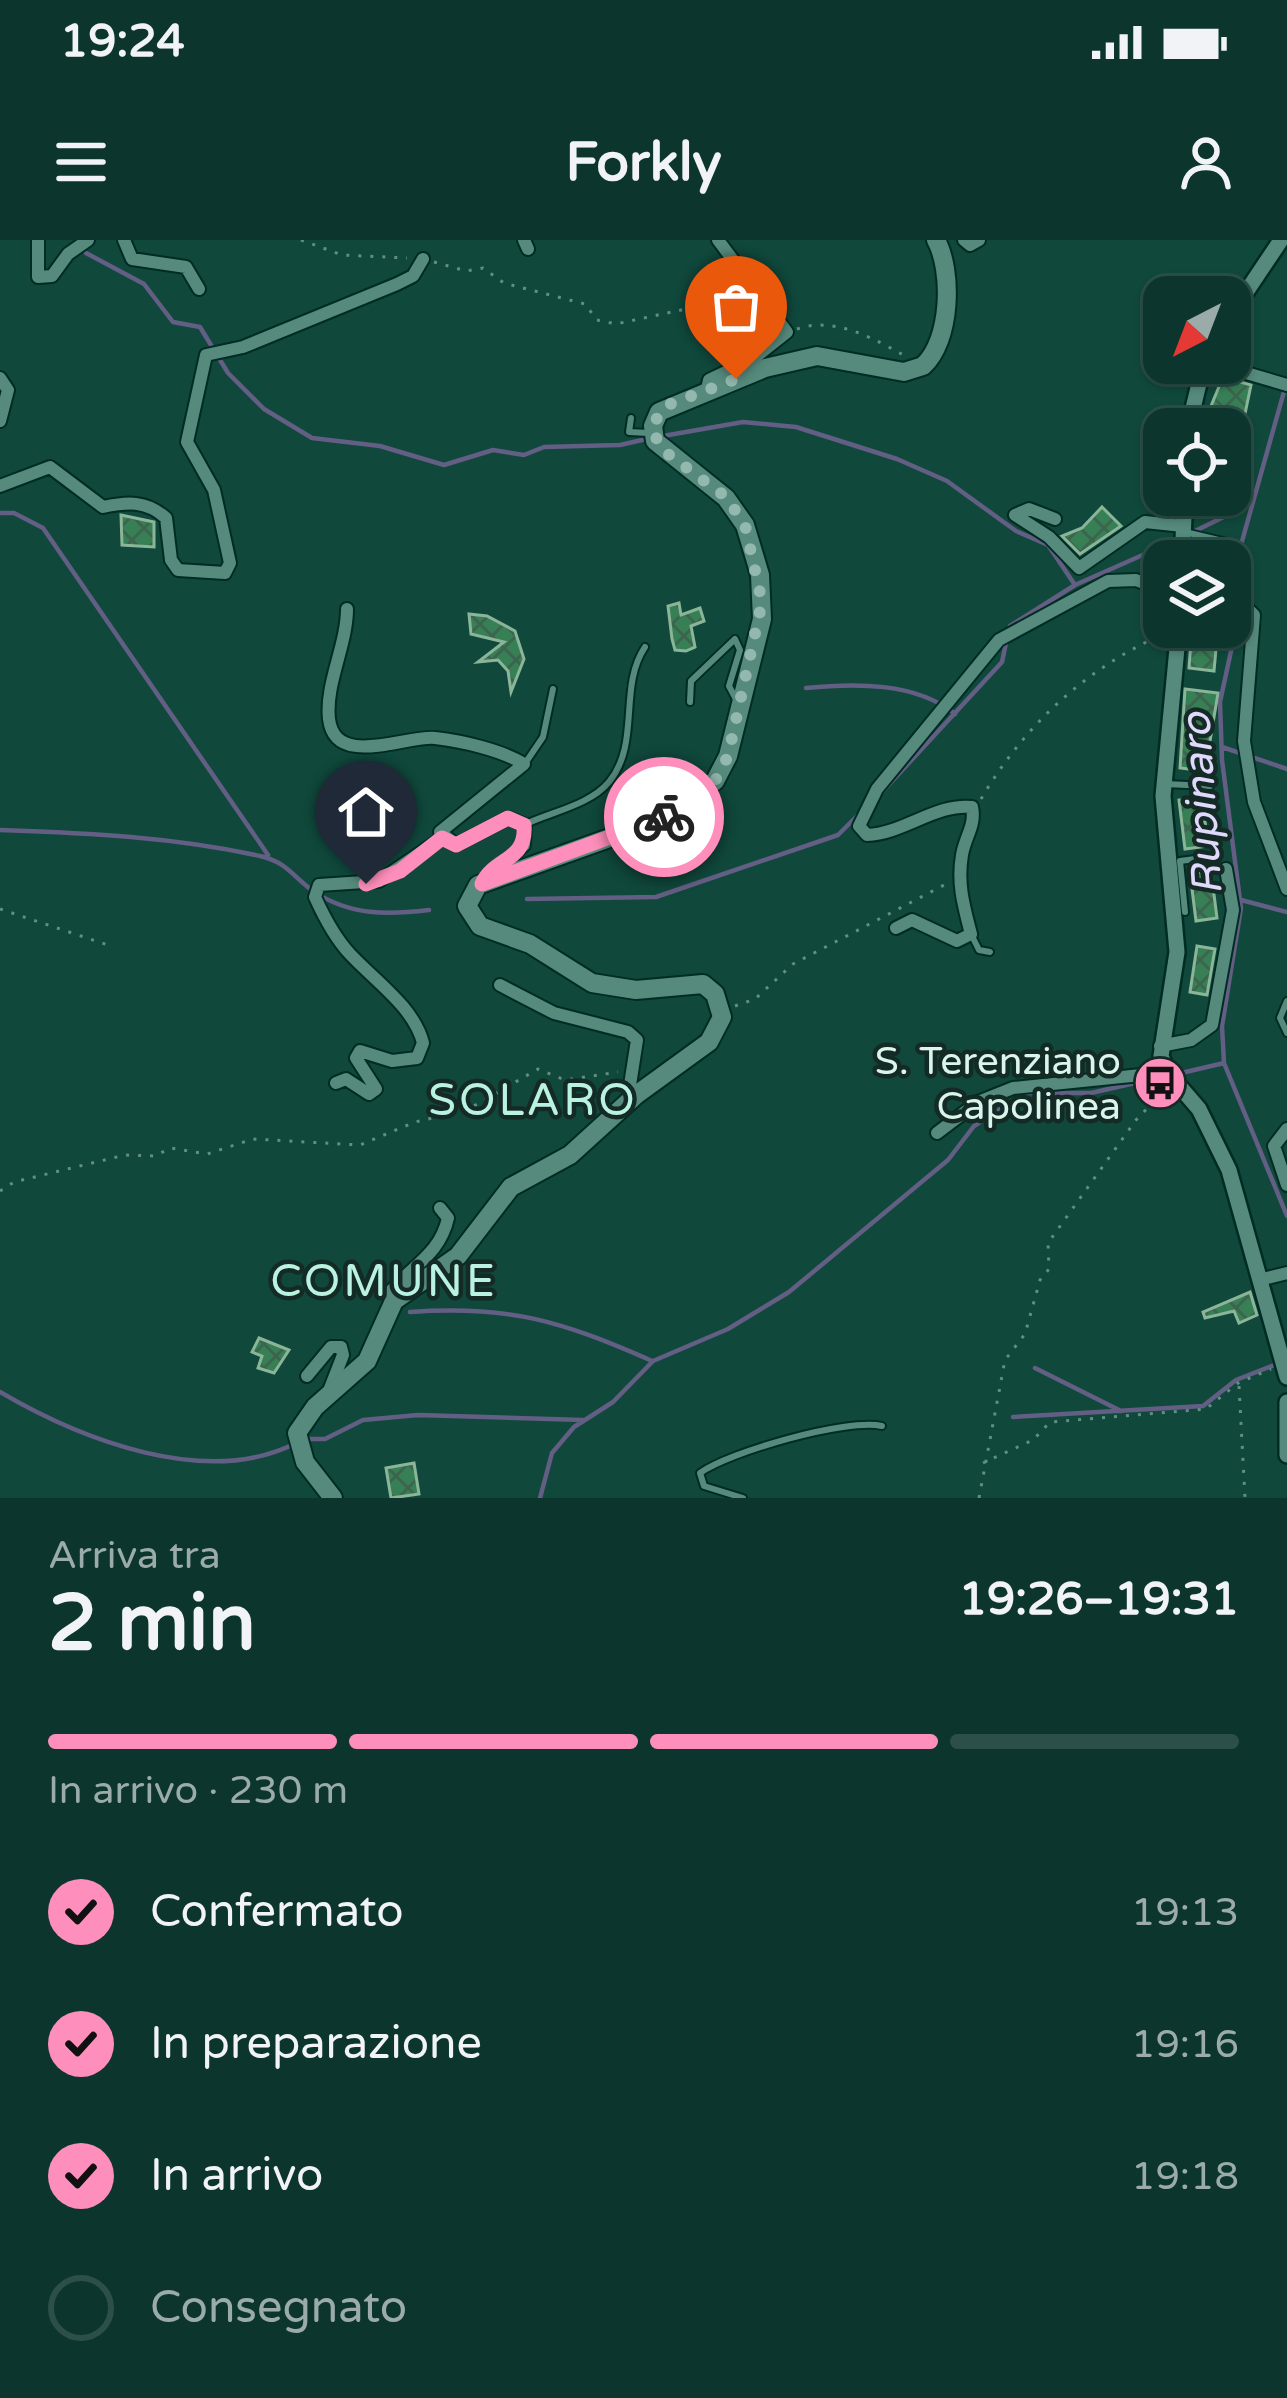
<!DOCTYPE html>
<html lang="it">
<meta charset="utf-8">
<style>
:root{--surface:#0c362d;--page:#1a4139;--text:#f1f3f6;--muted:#9aabaa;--line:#2c5049;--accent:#fe8ebb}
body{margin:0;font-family:"Varela Round",sans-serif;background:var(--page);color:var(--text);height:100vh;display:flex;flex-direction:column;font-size:45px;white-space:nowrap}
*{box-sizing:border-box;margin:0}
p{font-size:39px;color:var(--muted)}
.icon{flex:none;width:66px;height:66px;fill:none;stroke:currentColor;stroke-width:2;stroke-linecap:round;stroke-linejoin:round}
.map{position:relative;height:1258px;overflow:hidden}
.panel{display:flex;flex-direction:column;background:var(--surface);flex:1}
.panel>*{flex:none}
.needle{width:78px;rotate:222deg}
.controls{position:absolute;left:1143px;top:36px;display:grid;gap:24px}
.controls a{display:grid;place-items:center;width:108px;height:108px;border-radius:24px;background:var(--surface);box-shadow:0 3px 9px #0004,0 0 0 3px var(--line);font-size:60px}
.pin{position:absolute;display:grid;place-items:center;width:102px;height:102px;color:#fff;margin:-123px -51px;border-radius:50% 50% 50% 0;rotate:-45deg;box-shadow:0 0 12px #0007}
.pin .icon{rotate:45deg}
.courier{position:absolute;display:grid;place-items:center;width:120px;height:120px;margin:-60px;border:9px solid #fe8ebb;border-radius:50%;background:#fff;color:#222;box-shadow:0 3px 15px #0007}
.summary em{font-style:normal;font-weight:700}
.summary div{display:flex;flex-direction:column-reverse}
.summary{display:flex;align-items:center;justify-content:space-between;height:204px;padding:0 48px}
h1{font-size:78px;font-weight:700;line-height:90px}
.bar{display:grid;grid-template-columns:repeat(4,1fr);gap:18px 12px;align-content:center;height:144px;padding:0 48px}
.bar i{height:15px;border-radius:9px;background:var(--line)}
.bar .active{background:var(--accent)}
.bar p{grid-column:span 4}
ol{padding:0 48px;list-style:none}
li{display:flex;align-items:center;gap:36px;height:132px}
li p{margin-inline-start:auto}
li .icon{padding:12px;border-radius:50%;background:var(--accent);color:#111;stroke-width:4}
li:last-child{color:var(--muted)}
li i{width:66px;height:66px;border:6px solid var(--line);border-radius:50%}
.status{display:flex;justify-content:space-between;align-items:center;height:84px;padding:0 60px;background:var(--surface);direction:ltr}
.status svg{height:33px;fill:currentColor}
header{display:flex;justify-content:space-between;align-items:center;height:156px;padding:0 48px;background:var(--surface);font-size:54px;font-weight:700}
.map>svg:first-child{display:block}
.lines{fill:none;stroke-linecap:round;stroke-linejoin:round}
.stream{stroke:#635e83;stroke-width:4.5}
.building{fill:url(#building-cross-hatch);stroke:#8bb599;stroke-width:3}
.service-casing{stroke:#012c24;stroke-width:10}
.minor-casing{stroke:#012c24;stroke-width:16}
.tertiary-casing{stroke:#012c24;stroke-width:20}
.secondary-casing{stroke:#012c24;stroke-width:22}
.path{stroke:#628e84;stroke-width:3;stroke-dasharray:3 9;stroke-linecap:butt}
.service{stroke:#558a7c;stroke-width:6}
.minor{stroke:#558a7c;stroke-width:12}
.tertiary{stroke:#558a7c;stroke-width:15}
.secondary{stroke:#558a7c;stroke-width:18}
.done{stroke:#93b8ae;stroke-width:12;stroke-dasharray:0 21.6}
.route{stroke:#fe8ebb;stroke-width:15}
.labels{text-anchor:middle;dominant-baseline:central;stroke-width:9;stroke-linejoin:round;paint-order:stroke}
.poi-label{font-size:39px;fill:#d9f5ec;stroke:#142a24;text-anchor:end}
.water-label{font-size:42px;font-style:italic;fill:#e0d8fd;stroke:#142a24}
.quarter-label{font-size:45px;letter-spacing:3px;fill:#baf2e2;stroke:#142a24}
</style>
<div class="status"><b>19:24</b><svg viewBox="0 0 49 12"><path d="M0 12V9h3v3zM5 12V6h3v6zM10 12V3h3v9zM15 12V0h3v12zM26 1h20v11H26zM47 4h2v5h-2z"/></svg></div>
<header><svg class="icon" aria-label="menu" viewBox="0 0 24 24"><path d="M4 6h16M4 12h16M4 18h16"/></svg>Forkly<svg class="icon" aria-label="person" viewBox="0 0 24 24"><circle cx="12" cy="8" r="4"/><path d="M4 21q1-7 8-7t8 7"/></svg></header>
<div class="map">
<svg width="1287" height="1258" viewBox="0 0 1287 1258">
<defs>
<pattern id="building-cross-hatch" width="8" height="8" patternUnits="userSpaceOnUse" patternTransform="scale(3)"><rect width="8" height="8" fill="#377f55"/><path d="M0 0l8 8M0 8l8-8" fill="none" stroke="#3c644e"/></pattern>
</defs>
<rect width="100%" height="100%" fill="#10483c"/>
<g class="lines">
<path class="stream" d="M86,13L144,44L173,82L200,87L228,133L264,169L312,198L380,206L444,225L493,210L524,215L544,207L620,205L651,198
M1285,148L1239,312L1236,388L1220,462L1222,520L1241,668L1222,786L1224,823L1287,976
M663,196L743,182L796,187L897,219L947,241L1016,291L1048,305L1075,345
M0,273H14L43,288L268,615
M1191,293L1250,264
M1010,386L1075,345L1181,298
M806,448C854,443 916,442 955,474
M1222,507L1287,529
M882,552L1002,422L1006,403
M0,590C88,593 174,597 260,616C287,622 293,637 313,651C350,676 388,675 429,670
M527,659L656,657L838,595L861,572
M1241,660L1287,672
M1177,834L1224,823
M410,1072C510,1065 561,1081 652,1121
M1035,1128L1121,1171
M0,1152C80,1199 206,1249 296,1203
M1013,1177L1203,1166L1236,1140L1277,1124
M306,1199H325L363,1180L418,1175L583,1180
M540,1258L552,1213L574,1187L613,1162L653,1121L728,1089L789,1052L948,920L974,886L1025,853H1091L1166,836"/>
</g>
<path class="building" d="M1223,137L1251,145L1241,193L1204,183Z
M1102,267L1121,286L1080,314L1062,296L1082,288Z
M121,275L154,282V307L122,305Z
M679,363L681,375L700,368L704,381L691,386L695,407L686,411L675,410L672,399L668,366Z
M469,374L487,376L515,391L524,419L511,452L508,431L498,420L478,422L504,402L471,394Z
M1192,387H1218L1214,431L1189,428Z
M1185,449L1218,453L1205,531L1180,528Z
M1202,558L1208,606L1185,609L1179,560Z
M1211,631L1217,678L1196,681L1190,633Z
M1197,706L1215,709L1207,755L1190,752Z
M1250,1052L1257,1075L1239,1083L1234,1071L1205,1078L1203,1072Z
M259,1098L289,1110L274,1133L258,1128L262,1116L252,1112Z
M414,1223L419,1254L391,1258L386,1228Z"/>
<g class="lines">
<g class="service-casing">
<path id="service" d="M631,178L629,192L649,193
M1185,292L1227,302L1234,312
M690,462L691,441L735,399L740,410L729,446L738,463
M526,522L543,497L553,449
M1165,544L1210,546
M526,584C551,572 590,565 609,542C641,503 618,447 645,407
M1180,621L1185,672
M1180,621L1218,616
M971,694L979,710L990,712
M1287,793L1280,778L1287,761
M743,1258L704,1246L700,1233C729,1212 847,1178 882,1186"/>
</g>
<g class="minor-casing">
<path id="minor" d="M38,0V37L52,36L68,14L88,0
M124,0L132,19L186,27L199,49
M524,0L528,9
M964,0L970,5L979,0
M1212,123L1287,145
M0,138L8,150L0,181
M707,149L709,140L753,119L787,92L718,0
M0,246L50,227L103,267C127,262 146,260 166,278L171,320L178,330L225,333L230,323L214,250L187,202L206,115L243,107L397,44L413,36L423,19
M1055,279L1029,269L1015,275L1049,297L1079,328L1145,282L1183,286
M1230,365L1245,366L1254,375L1244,501L1254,562L1287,649
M347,369C347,405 325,444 329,479C335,529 406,495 435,498C462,501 501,510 524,524L440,592L456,605L508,578L525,585L524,605L482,642
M896,688L912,680L957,701L971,694C964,667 957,644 962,615C965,597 976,585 972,567C936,563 903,594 867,595L859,586L877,549L999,400L1108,341L1136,340L1164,351
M500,745L554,773L628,792L637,800L630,845L636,855
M1160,806L1191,800L1212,785L1233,670L1226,629
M336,843L346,839L369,854L376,849L356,818L360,811L392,821L417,818L423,803C414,767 374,740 350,714C335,698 324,677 315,657L319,645L379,641L442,598
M1287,889L1274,906L1287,945
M937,893L978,862L1013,848L1151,834L1165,826
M1263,1039L1287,1033
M394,1061L391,1051C413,1025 440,1014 448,978L440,968
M307,1136L331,1107H341L343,1115L327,1156"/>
</g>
<g class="tertiary-casing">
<path id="tertiary" d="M1230,76L1281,0
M1188,189L1204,123
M1182,321L1185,255
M1179,387L1163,556L1177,712L1161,816L1168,833L1199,869L1229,930L1287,1137
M1287,1162V1215"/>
</g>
<g class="secondary-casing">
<path id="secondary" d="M333,1258L305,1222L297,1193L315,1167L367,1121L394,1061L458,1016L511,947L570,915L636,855L709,802L722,777L715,754L703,744L636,750L592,743L530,704L480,686L467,666L478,645L657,581L715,541L728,516L762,379L760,335L745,285L726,258L655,201L653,186L659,172L765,128L817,116L904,132L923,126C951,101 953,31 936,0"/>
</g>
<path class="path" d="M301,0L342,15L407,18
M434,22L466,31L483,28L504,43L585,64L597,80L616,84L709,64L741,85L770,89
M797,89C834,76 873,98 905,116
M981,559C1024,486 1084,430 1161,395
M0,669L111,706
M735,766L755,759L793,724L948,643
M0,951L14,942L125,915L154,916L171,908L207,914L253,899L360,905L415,882L467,870L538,829L565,840L618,832
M1239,1146L1245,1258
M983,1223L1033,1200L1050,1182L1206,1169L1238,1143L1271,1129
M979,1258L1005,1120L1025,1094L1040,1040L1049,1029L1048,1003L1136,880L1163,852"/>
<use href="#service" class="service"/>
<use href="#minor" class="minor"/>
<use href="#tertiary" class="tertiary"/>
<use href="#secondary" class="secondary"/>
</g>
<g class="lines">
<path class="done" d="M664,577L715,541L728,516L762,362L745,285L726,257L660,208L652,186L665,166L736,139"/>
<path class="route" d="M366,644L400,631L442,598L456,605L508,578L524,585C527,622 494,617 482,644L664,577"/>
</g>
<defs>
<g id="bus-disc" transform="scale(2.7)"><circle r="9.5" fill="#fe8ebb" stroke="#142a24"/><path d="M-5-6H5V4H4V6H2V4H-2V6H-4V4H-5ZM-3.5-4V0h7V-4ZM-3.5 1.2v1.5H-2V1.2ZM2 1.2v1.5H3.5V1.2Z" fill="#111"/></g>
</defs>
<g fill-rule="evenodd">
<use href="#bus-disc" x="1160" y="843"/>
</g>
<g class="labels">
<g class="poi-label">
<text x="1121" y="821">S. Terenziano<tspan x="1121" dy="45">Capolinea</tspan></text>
</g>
<g class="water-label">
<text transform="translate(1202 564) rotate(-94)">Rupinaro</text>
</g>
<g class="quarter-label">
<text x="533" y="861">SOLARO</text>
<text x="384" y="1042">COMUNE</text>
</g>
</g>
</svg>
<div class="controls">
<a><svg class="needle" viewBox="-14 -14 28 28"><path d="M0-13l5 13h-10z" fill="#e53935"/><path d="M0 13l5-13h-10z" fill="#9aabaa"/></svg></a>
<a><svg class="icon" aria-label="locate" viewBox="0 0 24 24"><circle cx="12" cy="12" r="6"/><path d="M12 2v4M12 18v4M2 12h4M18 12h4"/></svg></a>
<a><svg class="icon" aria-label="layers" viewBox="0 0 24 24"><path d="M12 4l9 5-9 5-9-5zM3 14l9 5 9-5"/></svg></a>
</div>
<div class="pin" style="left:736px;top:139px;background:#ea580c"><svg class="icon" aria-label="bag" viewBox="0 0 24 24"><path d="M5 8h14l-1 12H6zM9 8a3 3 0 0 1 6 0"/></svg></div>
<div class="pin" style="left:366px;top:644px;background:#1f2937"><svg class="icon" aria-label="home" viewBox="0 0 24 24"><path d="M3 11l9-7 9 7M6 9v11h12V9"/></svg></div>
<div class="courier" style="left:664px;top:577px"><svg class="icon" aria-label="bike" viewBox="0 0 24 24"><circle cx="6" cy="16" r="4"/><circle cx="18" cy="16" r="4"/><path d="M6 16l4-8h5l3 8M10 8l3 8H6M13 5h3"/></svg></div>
</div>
<section class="panel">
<div class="summary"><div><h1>2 min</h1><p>Arriva tra</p></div><em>19:26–19:31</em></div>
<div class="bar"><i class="active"></i><i class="active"></i><i class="active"></i><i></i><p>In arrivo · 230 m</p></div>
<ol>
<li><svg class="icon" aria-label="check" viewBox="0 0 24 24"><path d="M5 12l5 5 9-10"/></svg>Confermato<p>19:13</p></li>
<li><svg class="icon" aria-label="check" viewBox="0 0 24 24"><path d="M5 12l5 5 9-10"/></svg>In preparazione<p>19:16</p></li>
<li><svg class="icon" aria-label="check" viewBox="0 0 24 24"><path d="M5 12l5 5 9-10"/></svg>In arrivo<p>19:18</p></li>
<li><i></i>Consegnato</li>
</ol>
</section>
